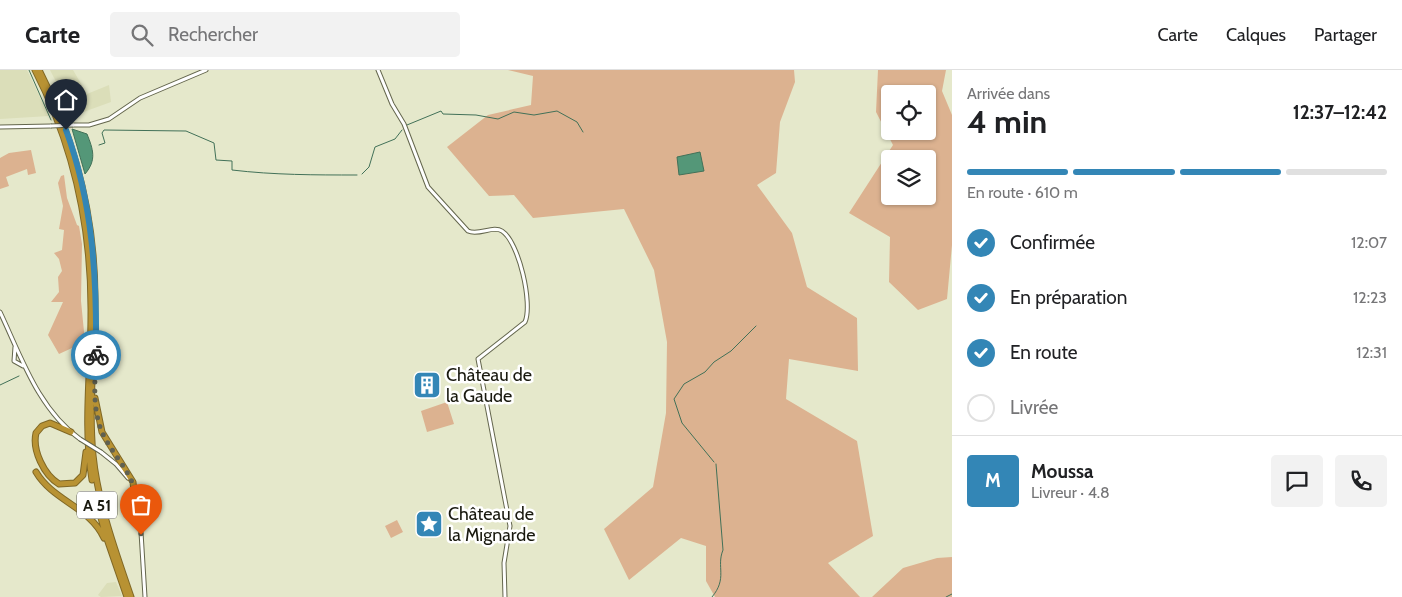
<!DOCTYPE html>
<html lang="fr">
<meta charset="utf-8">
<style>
:root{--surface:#fff;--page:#f2f2f2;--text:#202124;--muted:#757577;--line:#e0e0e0;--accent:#3386b6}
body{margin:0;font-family:Cabin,sans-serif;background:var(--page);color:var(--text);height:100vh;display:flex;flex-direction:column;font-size:19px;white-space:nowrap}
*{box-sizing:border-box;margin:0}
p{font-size:16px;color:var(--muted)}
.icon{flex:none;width:28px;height:28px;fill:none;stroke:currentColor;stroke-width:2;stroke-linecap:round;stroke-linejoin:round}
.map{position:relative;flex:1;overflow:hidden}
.sheet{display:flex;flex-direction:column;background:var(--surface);width:450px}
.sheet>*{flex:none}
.tools{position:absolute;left:881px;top:15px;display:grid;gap:10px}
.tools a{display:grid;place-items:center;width:55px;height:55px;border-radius:5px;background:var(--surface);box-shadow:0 1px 4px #0004;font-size:25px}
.pin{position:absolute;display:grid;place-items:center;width:42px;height:42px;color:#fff;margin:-51px -21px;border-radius:50% 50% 50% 0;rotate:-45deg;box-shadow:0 0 5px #0007}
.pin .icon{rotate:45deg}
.courier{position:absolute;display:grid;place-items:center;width:50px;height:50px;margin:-25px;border:4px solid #3386b6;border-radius:50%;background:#fff;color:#222;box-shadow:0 1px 6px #0007}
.headline em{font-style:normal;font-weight:800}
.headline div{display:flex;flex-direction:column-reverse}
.headline{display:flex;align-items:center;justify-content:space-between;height:85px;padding:0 15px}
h1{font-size:32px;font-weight:800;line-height:38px}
.bar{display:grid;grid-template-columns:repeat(4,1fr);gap:8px 5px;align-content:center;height:60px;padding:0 15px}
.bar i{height:6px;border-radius:4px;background:var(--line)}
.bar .active{background:var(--accent)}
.bar p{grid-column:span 4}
.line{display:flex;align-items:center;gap:12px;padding:0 15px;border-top:1px solid var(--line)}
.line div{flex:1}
.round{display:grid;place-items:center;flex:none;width:52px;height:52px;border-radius:5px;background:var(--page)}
ol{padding:0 15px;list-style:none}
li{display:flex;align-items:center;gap:15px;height:55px}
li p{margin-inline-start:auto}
li .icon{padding:5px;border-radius:50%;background:var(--accent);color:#fff;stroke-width:4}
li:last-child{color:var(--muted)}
li i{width:28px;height:28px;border:2px solid var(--line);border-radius:50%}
header{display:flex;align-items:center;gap:30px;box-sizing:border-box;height:70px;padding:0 25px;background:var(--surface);border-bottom:1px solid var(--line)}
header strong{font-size:24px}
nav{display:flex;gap:28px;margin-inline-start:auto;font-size:18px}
.search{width:350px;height:45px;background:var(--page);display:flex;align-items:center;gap:12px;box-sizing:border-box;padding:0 18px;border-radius:5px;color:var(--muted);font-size:19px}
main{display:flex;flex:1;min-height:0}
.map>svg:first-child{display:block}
.built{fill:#dbdeb9}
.green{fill:#dcb290;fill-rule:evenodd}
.water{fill:#549778;stroke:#427158}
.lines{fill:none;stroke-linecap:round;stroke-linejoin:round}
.stream{stroke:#427158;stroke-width:1}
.secondary-casing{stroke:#64664d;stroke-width:5}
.highway-casing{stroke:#806826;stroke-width:7}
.secondary{stroke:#fff;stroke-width:3}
.highway{stroke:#b89233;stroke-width:5}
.secondary-bridge-casing{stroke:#64664d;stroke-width:5;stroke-linecap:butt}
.secondary-bridge{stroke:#fff;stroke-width:3}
.done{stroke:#606151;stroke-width:5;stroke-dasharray:0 9}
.route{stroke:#3386b6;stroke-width:6}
.labels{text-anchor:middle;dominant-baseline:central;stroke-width:5;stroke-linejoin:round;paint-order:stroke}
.shield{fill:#fff;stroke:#5e5e57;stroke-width:1}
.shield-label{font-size:16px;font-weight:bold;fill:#19190f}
.poi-label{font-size:18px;fill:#19190f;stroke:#fff;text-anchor:start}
</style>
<header>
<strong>Carte</strong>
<div class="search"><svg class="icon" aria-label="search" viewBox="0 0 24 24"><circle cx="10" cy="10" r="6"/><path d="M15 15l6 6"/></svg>Rechercher</div>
<nav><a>Carte</a><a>Calques</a><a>Partager</a></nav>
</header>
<main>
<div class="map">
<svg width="952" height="527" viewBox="0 0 952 527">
<rect width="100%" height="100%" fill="#e5e8cb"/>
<path class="built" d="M0,0H27L49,46L0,49Z
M50,0H73L87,24L109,15L111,32L78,44L69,37Z
M116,512L122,526L101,527L98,525L107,513Z"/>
<path class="green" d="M508,0H794L795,12L780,52L776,103L757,115L792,163L807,217L857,248L858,301L789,289L786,329L857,371L873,466L828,493L860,527H715L706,511V476L681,468L629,510L604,459L653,417L666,343L667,272L654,200L624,139L533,148L514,125L489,126L447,77L488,45L531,35L533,6Z
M878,0H946L942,21L952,45V175L947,229L918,240L889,212L890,167L849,143L893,75L876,42ZM890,24H928V61H890ZM890,89H928V126H890Z
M31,80L36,103L28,105L27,99L6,107L9,116L0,119V88L9,83Z
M64,105L67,128L77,155L79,156L82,174L81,231L85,272L59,284L48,265L63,232H51L59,222L58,207L62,201L59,189L54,183L62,180L64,160L59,159L63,136L58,113L61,106Z
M447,332L454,354L427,362L421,341Z
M397,450L403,462L391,468L385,456Z
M952,487V527H872L903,498L937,488Z"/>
<path class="water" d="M72,59L87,64C93,79 97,90 85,104Z
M700,82L704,101L679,105L677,87Z"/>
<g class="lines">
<path class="stream" d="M29,0L51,50
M407,55L441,41L443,44L476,45L498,49L514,42L534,45L557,41L577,52L583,62
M99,75L105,73L102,63L104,60L186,61L214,73L216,90L232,91V100C274,105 315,105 357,105
M362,104L369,97L375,77L395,69L402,60
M0,315L19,306
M714,392L682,353L674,329L684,314L705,302L714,292L731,281L756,256
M712,527C728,508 716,497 723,480L716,394
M946,527L952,524"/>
<g class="secondary-casing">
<path id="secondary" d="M378,0L392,34L404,54L428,117L468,161C479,166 493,155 502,161C519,172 533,234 525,252L478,289L510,456L504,493L505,527
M73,55H89L109,49L140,28L206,0
M0,57L51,56
M0,242C21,286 38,339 80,369
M15,277L14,291L23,296
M101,382L116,394L128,408
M134,420L140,446L145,527"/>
</g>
<g class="highway-casing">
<path id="highway" d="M35,0C75,78 92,159 91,246C91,300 83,356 92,410
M39,0C76,72 95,148 95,229C95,281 88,333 93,385C98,434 115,480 131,527
M95,328L102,362L133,412L134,421
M71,362L50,353L42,356L36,363C32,380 44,405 59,414L75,413L83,405L86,382
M36,402C53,431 90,437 104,468
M95,426L106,466L127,527"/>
</g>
<use href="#secondary" class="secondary"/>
<use href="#highway" class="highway"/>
<g class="secondary-bridge-casing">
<path id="secondary-bridge" d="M51,56L73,55
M80,369L101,382"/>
</g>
<use href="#secondary-bridge" class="secondary-bridge"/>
</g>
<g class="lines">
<path class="done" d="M96,285C95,311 92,338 102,362C110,380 124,394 132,412C140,427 140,448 141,465"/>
<path class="route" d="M66,60C93,133 97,208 96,285"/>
</g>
<defs>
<g id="building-square" transform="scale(1.4375)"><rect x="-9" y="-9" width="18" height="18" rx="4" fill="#3386b6" stroke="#fff"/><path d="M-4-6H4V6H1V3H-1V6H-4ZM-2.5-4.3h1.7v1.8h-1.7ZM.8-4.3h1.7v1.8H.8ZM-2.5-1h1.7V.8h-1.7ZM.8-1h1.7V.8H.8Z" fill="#fff"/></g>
<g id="sight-square" transform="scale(1.4375)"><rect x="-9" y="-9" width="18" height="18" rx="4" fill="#3386b6" stroke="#fff"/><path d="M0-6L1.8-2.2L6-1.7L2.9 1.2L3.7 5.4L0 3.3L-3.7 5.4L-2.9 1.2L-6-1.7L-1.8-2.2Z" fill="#fff"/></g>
</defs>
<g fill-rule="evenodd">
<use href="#building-square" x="427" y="315"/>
<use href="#sight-square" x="429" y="454"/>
</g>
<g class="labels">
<rect class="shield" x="77" y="421.5" width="40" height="27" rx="4"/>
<g class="shield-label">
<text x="97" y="435">A 51</text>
</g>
<g class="poi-label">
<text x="446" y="305">Château de<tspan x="446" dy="21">la Gaude</tspan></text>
<text x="448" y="444">Château de<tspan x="448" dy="21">la Mignarde</tspan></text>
</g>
</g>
</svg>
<div class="tools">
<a><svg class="icon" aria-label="locate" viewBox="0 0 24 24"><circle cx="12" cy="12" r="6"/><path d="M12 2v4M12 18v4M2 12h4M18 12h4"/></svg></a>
<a><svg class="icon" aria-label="layers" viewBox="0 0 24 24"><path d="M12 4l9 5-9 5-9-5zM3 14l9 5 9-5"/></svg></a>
</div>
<div class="pin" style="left:141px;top:465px;background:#ea580c"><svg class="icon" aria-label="bag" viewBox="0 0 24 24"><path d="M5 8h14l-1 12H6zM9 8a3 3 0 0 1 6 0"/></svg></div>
<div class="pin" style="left:66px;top:60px;background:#1f2937"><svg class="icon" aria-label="home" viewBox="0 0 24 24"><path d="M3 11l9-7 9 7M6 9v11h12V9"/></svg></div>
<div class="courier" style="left:96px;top:285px"><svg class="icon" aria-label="bike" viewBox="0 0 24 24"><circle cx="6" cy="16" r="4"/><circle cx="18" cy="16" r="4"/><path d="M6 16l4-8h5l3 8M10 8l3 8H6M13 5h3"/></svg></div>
</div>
<section class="sheet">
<div class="headline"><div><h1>4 min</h1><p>Arrivée dans</p></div><em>12:37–12:42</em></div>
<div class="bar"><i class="active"></i><i class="active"></i><i class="active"></i><i></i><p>En route · 610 m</p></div>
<ol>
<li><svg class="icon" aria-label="check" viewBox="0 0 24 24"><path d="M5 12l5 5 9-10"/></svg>Confirmée<p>12:07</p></li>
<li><svg class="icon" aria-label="check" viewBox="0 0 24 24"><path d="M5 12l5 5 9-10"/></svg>En préparation<p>12:23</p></li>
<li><svg class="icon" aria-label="check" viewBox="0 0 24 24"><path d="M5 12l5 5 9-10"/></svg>En route<p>12:31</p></li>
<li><i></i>Livrée</li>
</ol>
<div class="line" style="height:90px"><b class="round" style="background:var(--accent);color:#fff">M</b><div><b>Moussa</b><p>Livreur · 4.8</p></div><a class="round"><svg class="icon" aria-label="chat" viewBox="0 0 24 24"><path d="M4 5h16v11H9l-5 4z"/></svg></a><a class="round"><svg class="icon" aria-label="phone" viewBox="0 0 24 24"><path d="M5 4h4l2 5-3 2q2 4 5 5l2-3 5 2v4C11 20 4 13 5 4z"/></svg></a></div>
</section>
</main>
